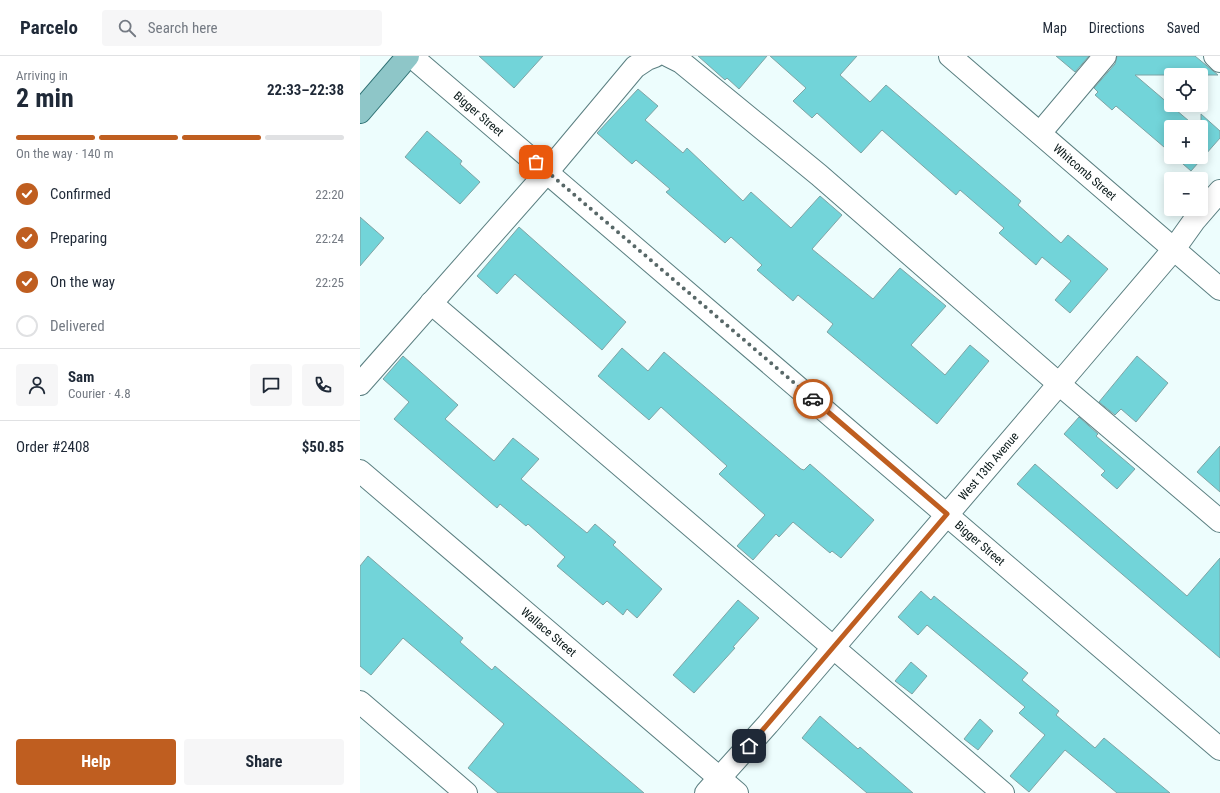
<!DOCTYPE html>
<meta charset="utf-8">
<style>
:root{--surface:#fff;--page:#f6f6f7;--text:#1f2937;--muted:#747a83;--line:#e0e1e3;--accent:#bf5e20}
body{margin:0;font-family:"Roboto Condensed",sans-serif;background:var(--page);color:var(--text);height:100vh;display:flex;flex-direction:column;font-size:15px;white-space:nowrap}
*{box-sizing:border-box;margin:0}
p{font-size:13px;color:var(--muted)}
.icon{flex:none;width:22px;height:22px;fill:none;stroke:currentColor;stroke-width:2;stroke-linecap:round;stroke-linejoin:round}
.map{position:relative;flex:1;overflow:hidden}
.drawer{display:flex;flex-direction:column;background:var(--surface);width:360px}
.drawer>*{flex:none}
.tools{position:absolute;left:804px;top:12px;display:grid;gap:8px}
.tools a{display:grid;place-items:center;width:44px;height:44px;border-radius:4px;background:var(--surface);box-shadow:0 2px 10px #0003;font-size:20px}
.pin{position:absolute;display:grid;place-items:center;width:34px;height:34px;color:#fff;margin:-17px;border-radius:8px;box-shadow:0 2px 6px #0006}
.courier{position:absolute;display:grid;place-items:center;width:40px;height:40px;margin:-20px;border:3px solid #bf5e20;border-radius:50%;background:#fff;color:#222;box-shadow:0 1px 5px #0007}
.summary em{font-style:normal;font-weight:700}
.summary div{display:flex;flex-direction:column-reverse}
.summary{display:flex;align-items:center;justify-content:space-between;height:68px;padding:0 16px}
h1{font-size:26px;font-weight:700;line-height:30px}
.bar{display:grid;grid-template-columns:repeat(4,1fr);gap:6px 4px;align-content:center;height:48px;padding:0 16px}
.bar i{height:5px;border-radius:3px;background:var(--line)}
.bar .active{background:var(--accent)}
.bar p{grid-column:span 4}
.line{display:flex;align-items:center;gap:10px;padding:0 16px;border-top:1px solid var(--line)}
.line div{flex:1}
.round{display:grid;place-items:center;flex:none;width:42px;height:42px;border-radius:4px;background:var(--page)}
ol{padding:0 16px;list-style:none}
li{display:flex;align-items:center;gap:12px;height:44px}
li p{margin-inline-start:auto}
li .icon{padding:4px;border-radius:50%;background:var(--accent);color:#fff;stroke-width:4}
li:last-child{color:var(--muted)}
li i{width:22px;height:22px;border:2px solid var(--line);border-radius:50%}
.button{display:flex;gap:8px;margin-top:auto;padding:8px 16px}
.button a{flex:1;height:46px;border-radius:4px;background:var(--accent);color:#fff;font-size:16px;font-weight:700;line-height:46px;text-align:center}
.button a+a{background:var(--page);color:var(--text)}
header{display:flex;align-items:center;gap:24px;box-sizing:border-box;height:56px;padding:0 20px;background:var(--surface);border-bottom:1px solid var(--line)}
header strong{font-size:19px}
nav{display:flex;gap:22px;margin-inline-start:auto;font-size:14px}
.search{width:280px;height:36px;background:var(--page);display:flex;align-items:center;gap:10px;box-sizing:border-box;padding:0 14px;border-radius:4px;color:var(--muted);font-size:15px}
main{display:flex;flex:1;min-height:0}
.map>svg:first-child{display:block}
.building{fill:#72d4d9;stroke:#7fa4a5}
.lines{fill:none;stroke-linecap:round;stroke-linejoin:round}
.minor-casing{stroke:#5b7f81;stroke-width:24}
.major-casing{stroke:#2e7073;stroke-width:24}
.minor{stroke:#fff;stroke-width:22}
.major{stroke:#8ec6c8;stroke-width:22}
.done{stroke:#586868;stroke-width:4;stroke-dasharray:0 7.2}
.route{stroke:#bf5e20;stroke-width:5}
.labels{text-anchor:middle;dominant-baseline:central;stroke-width:4;stroke-linejoin:round;paint-order:stroke}
.street-label{font-size:12px;fill:#081717;stroke:#fff}
</style>
<header>
<strong>Parcelo</strong>
<div class="search"><svg class="icon" aria-label="search" viewBox="0 0 24 24"><circle cx="10" cy="10" r="6"/><path d="M15 15l6 6"/></svg>Search here</div>
<nav><a>Map</a><a>Directions</a><a>Saved</a></nav>
</header>
<main>
<section class="drawer">
<div class="summary"><div><h1>2 min</h1><p>Arriving in</p></div><em>22:33–22:38</em></div>
<div class="bar"><i class="active"></i><i class="active"></i><i class="active"></i><i></i><p>On the way · 140 m</p></div>
<ol>
<li><svg class="icon" aria-label="check" viewBox="0 0 24 24"><path d="M5 12l5 5 9-10"/></svg>Confirmed<p>22:20</p></li>
<li><svg class="icon" aria-label="check" viewBox="0 0 24 24"><path d="M5 12l5 5 9-10"/></svg>Preparing<p>22:24</p></li>
<li><svg class="icon" aria-label="check" viewBox="0 0 24 24"><path d="M5 12l5 5 9-10"/></svg>On the way<p>22:25</p></li>
<li><i></i>Delivered</li>
</ol>
<div class="line" style="height:72px"><a class="round"><svg class="icon" aria-label="person" viewBox="0 0 24 24"><circle cx="12" cy="8" r="4"/><path d="M4 21q1-7 8-7t8 7"/></svg></a><div><b>Sam</b><p>Courier · 4.8</p></div><a class="round"><svg class="icon" aria-label="chat" viewBox="0 0 24 24"><path d="M4 5h16v11H9l-5 4z"/></svg></a><a class="round"><svg class="icon" aria-label="phone" viewBox="0 0 24 24"><path d="M5 4h4l2 5-3 2q2 4 5 5l2-3 5 2v4C11 20 4 13 5 4z"/></svg></a></div>
<div class="line" style="height:52px"><div>Order #2408</div><b>$50.85</b></div>
<div class="button"><a>Help</a><a>Share</a></div>
</section>
<div class="map">
<svg width="860" height="737" viewBox="0 0 860 737">
<rect width="100%" height="100%" fill="#edfdfd"/>
<path class="building" d="M119,0H183L154,32Z
M338,0H407L379,33L367,22L365,24Z
M410,0H497L480,19L510,46L526,29L661,145L658,149L701,187L708,179L748,213L710,257L695,244L711,225L682,201L676,209L639,177L644,172L600,134L596,139L522,74L501,97L457,57L452,62L433,45L446,32Z
M696,0H729L715,16Z
M757,0H835L858,19H775L836,71H811V97L756,50L752,54L735,39L738,36L734,32L755,8Z
M278,33L298,50L285,64L323,97L327,92L383,145L391,136L431,172L460,140L482,159L452,193L513,243L540,212L586,250L551,289L585,319L610,289L629,305L577,368L467,276L473,268L438,239L433,245L397,214L402,209L371,181L365,187L306,136L310,133L276,104L272,108L237,77Z
M841,58L860,75V82L831,115L815,101H841Z
M67,75L102,105L100,108L120,126L100,148L45,101Z
M0,161L24,182L0,210Z
M159,171L266,266L242,294L155,218L137,238L117,220Z
M262,292L288,315L304,296L441,413L444,414L450,408L514,464L481,502L472,495L470,497L433,466L419,481L416,478L393,504L377,490L405,459L359,418L367,410L301,351L289,364L238,320Z
M43,300L98,349L85,363L134,405L153,382L179,403L161,423L227,477L235,468L256,486L253,489L302,533L277,562L267,553L263,559L247,545L243,549L197,510L205,501L168,468L166,470L140,448L137,452L34,363L49,346L23,323Z
M777,300L808,327L776,366L761,353L755,359L739,346Z
M719,361L738,378L736,380L775,413L757,433L741,419L745,415L704,378Z
M860,390V436L837,416Z
M675,408L827,540L860,502V602L657,428Z
M8,500L103,582L100,586L132,614L135,610L284,737H138L108,712L144,668L43,582L11,619L0,610V510Z
M561,535L571,544L574,540L668,617L662,624L699,655L696,659L735,692L744,682L810,737H757L705,694L669,736L650,720L685,679L659,657L665,651L567,569L558,579L538,561Z
M378,544L399,562L373,591L375,592L334,637L313,619Z
M551,606L567,620L552,638L535,625Z
M460,660L498,693L500,691L553,737H507L442,682Z
M620,663L633,675L618,694L604,683Z"/>
<g class="lines">
<g class="minor-casing">
<g id="minor">
<path id="s1" d="M51,0L860,693"/>
<path d="M309,0L321,6L459,119L699,328L860,465"/>
<path id="s2" d="M590,0L860,233"/>
<path d="M855,0L860,5"/>
<path d="M680,77L745,0"/>
<path d="M71,247L643,737"/>
<path d="M0,328L188,115L275,11L287,3L295,0"/>
<path id="s3" d="M0,415L377,737"/>
<path d="M0,646L106,737"/>
<path id="s4" d="M346,737L408,668L699,328L814,193L834,165L860,135"/>
</g>
</g>
<g class="major-casing">
<path id="major" d="M0,56L48,0"/>
</g>
<use href="#minor" class="minor"/>
<use href="#major" class="major"/>
</g>
<g class="lines">
<path class="done" d="M176,106L453,343"/>
<path class="route" d="M389,690L587,458L453,343"/>
</g>
<g class="labels">
<g class="street-label">
<text stroke="none"><textPath href="#s1" startOffset="89">Bigger Street</textPath></text>
<text stroke="none"><textPath href="#s2" startOffset="178">Whitcomb Street</textPath></text>
<text stroke="none"><textPath href="#s4" startOffset="432">West 13th Avenue</textPath></text>
<text stroke="none"><textPath href="#s1" startOffset="749">Bigger Street</textPath></text>
<text stroke="none"><textPath href="#s3" startOffset="248">Wallace Street</textPath></text>
</g>
</g>
</svg>
<div class="tools">
<a><svg class="icon" aria-label="locate" viewBox="0 0 24 24"><circle cx="12" cy="12" r="6"/><path d="M12 2v4M12 18v4M2 12h4M18 12h4"/></svg></a>
<a>+</a>
<a>−</a>
</div>
<div class="pin" style="left:176px;top:106px;background:#ea580c"><svg class="icon" aria-label="bag" viewBox="0 0 24 24"><path d="M5 8h14l-1 12H6zM9 8a3 3 0 0 1 6 0"/></svg></div>
<div class="pin" style="left:389px;top:690px;background:#1f2937"><svg class="icon" aria-label="home" viewBox="0 0 24 24"><path d="M3 11l9-7 9 7M6 9v11h12V9"/></svg></div>
<div class="courier" style="left:453px;top:343px"><svg class="icon" aria-label="car" viewBox="0 0 24 24"><path d="M5 17H2v-5l4-1 3-4h7l3 4 3 1v5h-3M9 17h6M6 11h13"/><circle cx="7" cy="17" r="2"/><circle cx="17" cy="17" r="2"/></svg></div>
</div>
</main>
